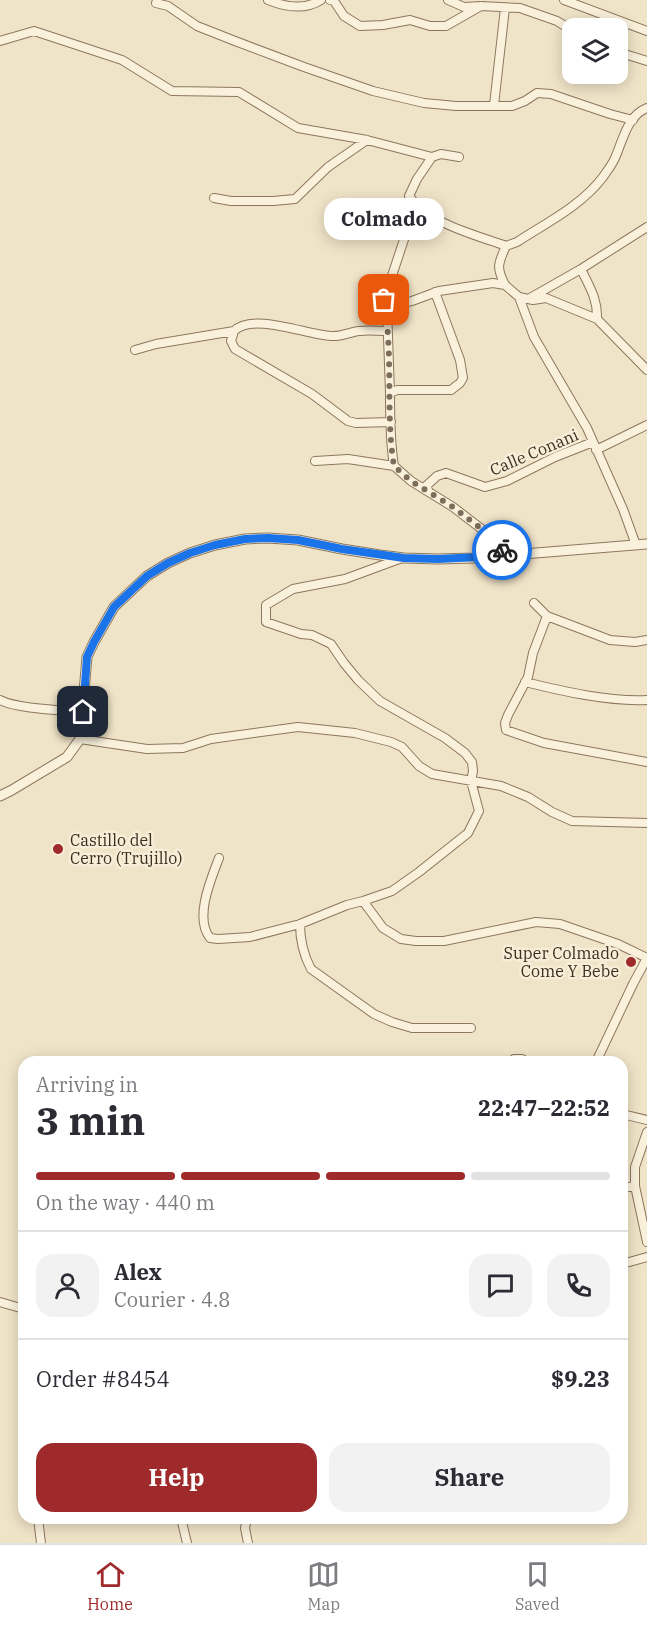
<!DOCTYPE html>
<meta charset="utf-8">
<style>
:root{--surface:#fff;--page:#f2f2f3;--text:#2b2b33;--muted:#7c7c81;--line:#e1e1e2;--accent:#9e2a2b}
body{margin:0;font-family:"IBM Plex Serif",serif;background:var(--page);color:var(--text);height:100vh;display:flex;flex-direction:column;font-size:22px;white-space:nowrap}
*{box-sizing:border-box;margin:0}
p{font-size:20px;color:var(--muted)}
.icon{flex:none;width:33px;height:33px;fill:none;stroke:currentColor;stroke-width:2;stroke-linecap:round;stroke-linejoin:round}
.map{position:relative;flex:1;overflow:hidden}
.details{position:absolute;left:18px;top:1056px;width:610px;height:468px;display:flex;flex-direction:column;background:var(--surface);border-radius:18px;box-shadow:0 3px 15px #0003}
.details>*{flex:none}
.controls{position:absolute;left:562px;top:18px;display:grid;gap:12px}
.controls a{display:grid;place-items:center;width:66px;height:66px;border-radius:12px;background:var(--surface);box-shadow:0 3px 15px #0003;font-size:30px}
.pin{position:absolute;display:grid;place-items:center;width:51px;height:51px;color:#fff;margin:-26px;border-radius:12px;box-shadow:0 3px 9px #0006}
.courier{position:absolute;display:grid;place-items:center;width:60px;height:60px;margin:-30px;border:4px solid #1a73e8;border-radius:50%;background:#fff;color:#222;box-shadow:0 2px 8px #0007}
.bubble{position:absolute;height:42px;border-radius:18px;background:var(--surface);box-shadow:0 3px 15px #0003;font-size:20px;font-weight:800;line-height:42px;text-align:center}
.overview em{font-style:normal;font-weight:800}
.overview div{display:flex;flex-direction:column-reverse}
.overview{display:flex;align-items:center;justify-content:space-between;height:102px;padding:0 18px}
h1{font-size:39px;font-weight:800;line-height:45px}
.bar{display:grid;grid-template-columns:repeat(4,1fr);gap:9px 6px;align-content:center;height:72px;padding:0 18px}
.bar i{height:8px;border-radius:4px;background:var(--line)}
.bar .selected{background:var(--accent)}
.bar p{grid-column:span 4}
.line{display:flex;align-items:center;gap:15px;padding:0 18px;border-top:2px solid var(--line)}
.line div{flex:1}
.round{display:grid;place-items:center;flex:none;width:63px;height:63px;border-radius:18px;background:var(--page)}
.action{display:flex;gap:12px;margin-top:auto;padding:12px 18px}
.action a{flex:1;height:69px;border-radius:18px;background:var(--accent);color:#fff;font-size:24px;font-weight:800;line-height:69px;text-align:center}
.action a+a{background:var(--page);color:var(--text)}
.tabs{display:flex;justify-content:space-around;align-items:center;height:84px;border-top:2px solid var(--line);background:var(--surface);font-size:16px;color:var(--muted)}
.tabs a{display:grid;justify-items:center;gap:3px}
.tabs .selected{color:var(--accent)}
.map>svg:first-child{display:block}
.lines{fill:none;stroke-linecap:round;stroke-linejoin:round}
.minor-casing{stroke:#8d765c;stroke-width:10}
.tertiary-casing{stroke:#8d765c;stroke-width:11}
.minor{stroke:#faf1dc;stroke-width:8}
.tertiary{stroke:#faf1dc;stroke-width:9}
.done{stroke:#7c6e5b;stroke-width:6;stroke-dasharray:0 10.8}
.route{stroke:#1a73e8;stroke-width:8}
.poi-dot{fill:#9e2a2b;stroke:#f7eed8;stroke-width:2}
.labels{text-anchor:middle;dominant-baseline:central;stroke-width:5;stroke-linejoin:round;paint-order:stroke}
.street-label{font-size:16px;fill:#3d2e20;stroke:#f7eed8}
.poi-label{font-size:16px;fill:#3d2e20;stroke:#f7eed8;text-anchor:start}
</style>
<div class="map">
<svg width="647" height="1543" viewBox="0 0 647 1543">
<rect width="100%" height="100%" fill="#f0e4c8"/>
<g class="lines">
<g class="minor-casing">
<path id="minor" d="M268,0C285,7 305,10 321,0
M330,0L334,1L344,16L360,26L383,25L410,20L430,26H446L481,6
M448,0L464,7L481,6L520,8L557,21L573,31
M564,0L647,31
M156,3L168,6L197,26L235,41L304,67L373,91L424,103L456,106H512L525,101L537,93L551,94L610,114L633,120
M0,41L34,31L122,60L172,91L239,92L298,128L367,140L432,157
M618,52L647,61
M494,105L505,8
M459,157L441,154L432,157L417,179L409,196C427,223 476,235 506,246L517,242C546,223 581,206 603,177C607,171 612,165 615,158C623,140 627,116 647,108
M214,198L231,201H273L295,199L328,167L367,140
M581,269C589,286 598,299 597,319
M505,285C496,267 498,264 506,246
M519,297L534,337L587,428L623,509L636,545
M530,298L581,269L647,227
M387,308L412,301L439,291L493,283L505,285L519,297L533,300L546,298L597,319L647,370
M234,331L231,341L235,349L312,394L348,421L356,423L391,422
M135,350L156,344L234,331C253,312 307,335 331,336C341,337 350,332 359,331C368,330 378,331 387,331
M390,393L387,308L384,300L415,206
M596,450L647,425
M315,461L348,459L394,466L411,481L453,507L500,543L502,550L501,556
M394,466C390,442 390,417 390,393L397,390H451L460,383L463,378L460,360L435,292
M429,492L426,486L437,476L446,473L485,487L507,481L555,457L593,442
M534,603L547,616L610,640L635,642L647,640
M547,616L533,653L528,677L508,715L505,723L506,730L544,743L647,762
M525,682C562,691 609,702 647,700
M0,700C17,709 62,710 83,712
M80,739L147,749L183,748L211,739L298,727L355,733L391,742L402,747L419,766L432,774L501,786L528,797L552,812L572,821L647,823
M219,858C211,879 194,918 210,938L218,939L250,937L300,924L347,905L363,901L392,891L419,872L468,833L479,811L471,781L473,771L472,762L465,753L445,738L380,701L358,680L344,663L331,644L312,635L301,634L266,622V605L293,589L345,579L402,558
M363,901L383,928L401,939L416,941H444L536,922L560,924L618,944L647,958
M300,924C300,941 303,954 311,969L374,1014L392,1022L412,1028H471
M511,1062L514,1059H522L527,1062
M596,1062L633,984L647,958
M622,1114L647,1120
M647,1132L635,1167V1186L647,1242
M622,1188L635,1186
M622,1264L647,1257
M0,1302L24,1309
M38,1518L41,1543
M181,1518L187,1543
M247,1518L245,1528L248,1543"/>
</g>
<g class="tertiary-casing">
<path id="tertiary" d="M0,796L12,790L67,757L80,739L87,657L94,642L114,607L147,576L168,563L190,553L215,545L245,539L268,538L298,540L342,549L380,555L404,558L438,559L473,558L647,544"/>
</g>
<use href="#minor" class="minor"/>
<use href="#tertiary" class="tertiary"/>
</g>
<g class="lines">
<path class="done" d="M384,300C389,311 387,325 388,337C391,380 387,424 394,466L411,481L453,507L500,543L502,550"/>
<path class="route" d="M83,712L87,657L94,642L114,607L147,576L168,563L190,553L215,545L245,539L268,538L298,540L342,549L404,558L438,559L501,556L502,550"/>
</g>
<g class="poi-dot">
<circle cx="58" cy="849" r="6"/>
<circle cx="631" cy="962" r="6"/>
</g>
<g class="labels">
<g class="street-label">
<text transform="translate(534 452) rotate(-23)">Calle Conani</text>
</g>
<g class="poi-label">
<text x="70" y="840">Castillo del<tspan x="70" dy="18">Cerro (Trujillo)</tspan></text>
<text x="619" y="953" text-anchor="end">Super Colmado<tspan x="619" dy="18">Come Y Bebe</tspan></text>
</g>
</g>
</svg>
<div class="controls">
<a><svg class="icon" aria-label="layers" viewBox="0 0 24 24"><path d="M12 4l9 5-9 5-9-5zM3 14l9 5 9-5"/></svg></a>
</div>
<div class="pin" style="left:384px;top:300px;background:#ea580c"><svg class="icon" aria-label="bag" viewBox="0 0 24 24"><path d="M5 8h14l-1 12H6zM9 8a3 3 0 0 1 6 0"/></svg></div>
<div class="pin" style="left:83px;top:712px;background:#1f2937"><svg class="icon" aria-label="home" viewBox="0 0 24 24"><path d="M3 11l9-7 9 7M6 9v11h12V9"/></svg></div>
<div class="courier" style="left:502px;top:550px"><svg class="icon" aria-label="bike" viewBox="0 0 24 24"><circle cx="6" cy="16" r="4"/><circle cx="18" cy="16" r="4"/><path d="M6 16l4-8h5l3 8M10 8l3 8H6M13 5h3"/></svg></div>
<div class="bubble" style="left:324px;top:198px;width:120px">Colmado</div>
<section class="details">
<div class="overview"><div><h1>3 min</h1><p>Arriving in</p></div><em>22:47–22:52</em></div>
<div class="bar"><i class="selected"></i><i class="selected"></i><i class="selected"></i><i></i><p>On the way · 440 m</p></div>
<div class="line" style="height:108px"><a class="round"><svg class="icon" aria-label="person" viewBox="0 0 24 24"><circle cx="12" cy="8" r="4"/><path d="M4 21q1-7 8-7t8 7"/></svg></a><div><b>Alex</b><p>Courier · 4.8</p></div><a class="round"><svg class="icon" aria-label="chat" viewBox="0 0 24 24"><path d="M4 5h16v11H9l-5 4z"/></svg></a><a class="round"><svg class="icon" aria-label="phone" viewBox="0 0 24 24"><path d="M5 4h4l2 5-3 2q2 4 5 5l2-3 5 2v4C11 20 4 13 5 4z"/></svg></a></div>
<div class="line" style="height:78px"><div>Order #8454</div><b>$9.23</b></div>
<div class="action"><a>Help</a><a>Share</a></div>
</section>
</div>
<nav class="tabs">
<a class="selected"><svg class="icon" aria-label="home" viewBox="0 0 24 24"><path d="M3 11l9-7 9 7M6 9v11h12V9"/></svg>Home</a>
<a><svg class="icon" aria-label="map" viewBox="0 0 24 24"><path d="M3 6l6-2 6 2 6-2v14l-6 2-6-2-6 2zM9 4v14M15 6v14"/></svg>Map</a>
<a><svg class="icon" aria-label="saved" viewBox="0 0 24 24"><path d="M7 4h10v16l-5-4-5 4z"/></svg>Saved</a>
</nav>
